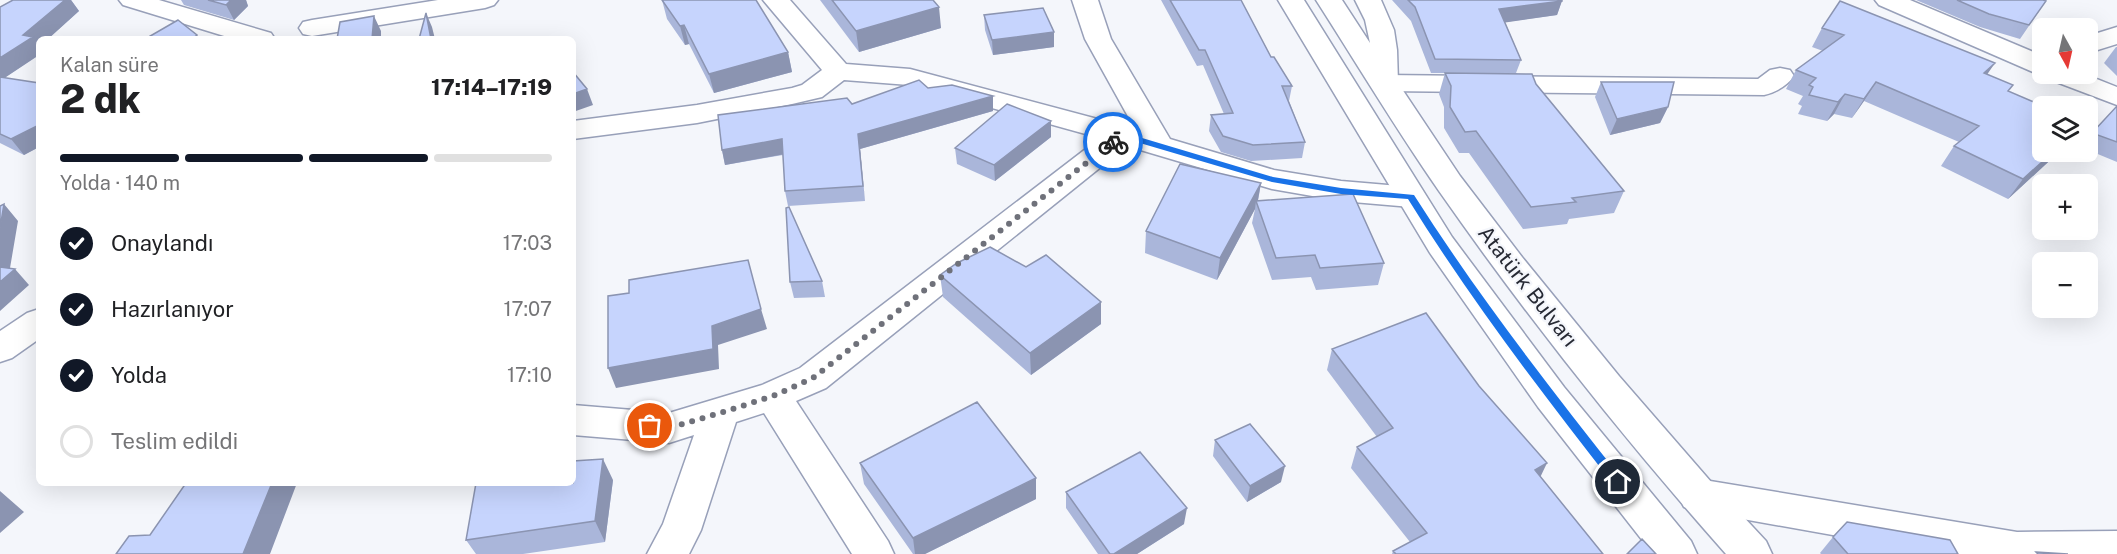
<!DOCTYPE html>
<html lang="tr">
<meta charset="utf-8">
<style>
:root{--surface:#fff;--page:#f6f6f6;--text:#202124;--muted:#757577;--line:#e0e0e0;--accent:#111827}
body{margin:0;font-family:"Public Sans",sans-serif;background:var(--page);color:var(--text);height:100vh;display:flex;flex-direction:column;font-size:22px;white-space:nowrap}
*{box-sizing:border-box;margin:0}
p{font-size:20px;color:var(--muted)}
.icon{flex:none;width:33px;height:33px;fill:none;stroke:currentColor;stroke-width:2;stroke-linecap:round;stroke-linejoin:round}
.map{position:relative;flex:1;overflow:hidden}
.side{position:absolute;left:36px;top:36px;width:540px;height:450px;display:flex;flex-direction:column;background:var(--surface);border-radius:9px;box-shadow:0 6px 24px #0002}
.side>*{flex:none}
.needle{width:39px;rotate:172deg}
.buttons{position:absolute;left:2032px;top:18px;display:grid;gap:12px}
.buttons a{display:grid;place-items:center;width:66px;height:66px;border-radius:9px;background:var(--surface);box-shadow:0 6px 24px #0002;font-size:30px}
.pin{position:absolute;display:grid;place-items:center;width:51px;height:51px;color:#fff;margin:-26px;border:3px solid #fff;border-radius:50%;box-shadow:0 2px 6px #0007}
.courier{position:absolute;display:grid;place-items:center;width:60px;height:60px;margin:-30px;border:4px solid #1a73e8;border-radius:50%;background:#fff;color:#222;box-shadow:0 2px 8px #0007}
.summary em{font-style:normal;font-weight:800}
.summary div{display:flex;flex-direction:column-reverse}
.summary{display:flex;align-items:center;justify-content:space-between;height:102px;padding:0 24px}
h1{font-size:39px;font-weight:800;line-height:45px}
.bar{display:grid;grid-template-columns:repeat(4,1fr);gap:9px 6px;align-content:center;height:72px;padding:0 24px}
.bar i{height:8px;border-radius:4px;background:var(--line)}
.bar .current{background:var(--accent)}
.bar p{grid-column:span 4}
ol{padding:0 24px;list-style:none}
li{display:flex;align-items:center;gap:18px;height:66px}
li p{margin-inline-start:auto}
li .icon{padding:6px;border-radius:50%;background:var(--accent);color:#fff;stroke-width:4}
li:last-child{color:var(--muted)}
li i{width:33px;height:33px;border:3px solid var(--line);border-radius:50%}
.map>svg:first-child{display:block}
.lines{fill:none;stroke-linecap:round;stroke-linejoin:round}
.minor-casing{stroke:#98a0b9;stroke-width:3}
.highway-casing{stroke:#98a0b9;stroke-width:3}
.minor{fill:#fff;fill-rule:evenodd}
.highway{fill:#fff;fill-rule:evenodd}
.wall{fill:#aab6da}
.shaded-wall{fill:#8b94b1}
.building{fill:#c6d4fd;stroke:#8b94b1;stroke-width:1.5}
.route{fill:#1a73e8}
.done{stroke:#6f717a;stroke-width:6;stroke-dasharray:0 10.8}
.labels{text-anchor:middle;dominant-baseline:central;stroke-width:4.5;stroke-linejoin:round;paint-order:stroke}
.street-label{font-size:21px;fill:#272a34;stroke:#f4f6fb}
</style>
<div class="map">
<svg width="2117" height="554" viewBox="0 0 2117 554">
<rect width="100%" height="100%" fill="#f4f6fb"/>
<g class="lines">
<g class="minor-casing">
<path id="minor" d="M119,0H159L271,33L275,39H234L123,5Z
M438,0H498L494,5L485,8L312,36L303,34L299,28L303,22L312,20Z
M763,0H790L846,64L910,69L1135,129L1085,39L1072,0H1098L1111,39L1170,139L1274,170L1341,181L1411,187L1422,190L1426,197L1422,204L1411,207L1341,201L1272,189L1127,146L826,388L796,401L888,541L894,554H852L764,413L736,422L701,530L689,554H647L663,524L694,435L669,443L573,435V405L669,413L762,385L800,368L1100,138L909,85L844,80L822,97L792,104L697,123L573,139V121L697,105L792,88L802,85L822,70Z
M1875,0H1910L2043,56V74H2045L2033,72L1879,5Z
M2117,27V44L2088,53V36Z
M1780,68L1790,70L1794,76C1787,86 1776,92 1764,95L1384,91L1374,89L1370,83L1374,77L1384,75L1758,79L1770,70Z
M2047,74H2084L2117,87V105L2051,80Z
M39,309V339L12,358L0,362V331L27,313Z
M1698,479L2017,532L2117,531V554H1939L1698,511L1684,507L1678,495L1684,483Z"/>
</g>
<g class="highway-casing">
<path id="highway" d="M1278,0H1304L1452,237L1564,387L1691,541L1697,554H1653L1538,407L1430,253Z
M1316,0H1342L1370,43L1365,20L1355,0H1381L1394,30L1397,50L1398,83L1460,176L1522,257L1619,376L1712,483L1766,541L1772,554H1726C1624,439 1527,317 1439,191C1396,129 1357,64 1316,0Z"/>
</g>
<use href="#minor" class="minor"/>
<use href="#highway" class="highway"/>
</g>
<path class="wall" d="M13,0H71L79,11L48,39H39V55L4,78L39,83V147L24,155L0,143V7Z
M181,0H246L248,6L234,20L184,5Z
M662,0L788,52L792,72L714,93L689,44L685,45L667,19Z
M820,0H933L941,28L859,52Z
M1161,0H1241L1271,57L1292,86L1289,101L1305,142L1302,158L1251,161L1221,152L1209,131L1211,115L1224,114L1203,65L1197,66Z
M1392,0H1562L1557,15L1505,22L1521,60L1516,73L1536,84L1624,191L1614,213L1569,219L1567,224L1523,229L1469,153H1459L1444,128V107L1439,94L1445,73H1431L1411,21Z
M1916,0H2043L2046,1L2020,39L1980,27Z
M984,15L1054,32V47L993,55L985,30Z
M1822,28L1987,75L2009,92L2043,152H2059L2008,199L1941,166L1954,146L1959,142L1864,101L1852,118L1834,114L1827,121L1798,114L1802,106L1798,104L1803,96L1786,89L1796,70L1823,51L1812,47Z
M2116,47H2117V76L2104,63Z
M1601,82L1668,107L1660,123L1610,135L1595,97Z
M928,88L993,111L860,149L865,201L788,206L785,191L783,155L725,165L722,150L852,104Z
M2117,106V162L2088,150V138Z
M1051,121V137L995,181L957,164L955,148Z
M1261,183L1258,201L1384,263L1378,285L1316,290L1311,277L1272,280L1252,223L1255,209L1217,280L1145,253L1146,231Z
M940,275L1101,302V324L1031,375L943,297Z
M822,281L825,297L794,298L790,282Z
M1332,349L1540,477L1603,554H1392L1393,551L1410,542L1351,468L1357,447L1377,437L1327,370Z
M1215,440L1281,482L1247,502L1213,456Z
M860,463L1036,499L925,554H913L864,484Z
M613,480L605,542L523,554H476L466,540Z
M1066,492L1184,524L1137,554H1098L1066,508Z
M1833,537L1958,554H1821L1820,553Z"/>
<path class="shaded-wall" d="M65,0H71L79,11L48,39H39V55L0,81V58L23,35Z
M231,0H246L248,6L234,20L226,5Z
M1562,1L1557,15L1495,24L1499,9Z
M939,7L941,28L859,52L856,31Z
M426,13L432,27L435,39H431Z
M374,16L381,31V39H372Z
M684,25L689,44L685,45L680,26Z
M1054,32V47L993,55L992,40Z
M197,35L199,39H192Z
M788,52L792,72L714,93L709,74Z
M1995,63L1982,82L1984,73Z
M1876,82L1864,101L1852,118L1864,99Z
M587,89L593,105L573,112V94Z
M1845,94L1834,114L1827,121L1838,102Z
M993,96V111L860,149L865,201L858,134Z
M1668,107L1660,123L1610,135L1617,119Z
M1051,121V137L995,181L994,165Z
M39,125V147L24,155L11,139Z
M782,139L785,154L725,165L722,150Z
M2053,152H2059L2008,199L2023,179Z
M1261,183L1257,205L1256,201L1255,209L1217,280L1220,258Z
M4,204L18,221L9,274L15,269L29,285L0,311V228Z
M1101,302V324L1031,375L1030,353Z
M761,309L767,329L718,345L719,369L616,388L608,368L712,326Z
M603,459L613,480L605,542L595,521Z
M1547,463L1537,484L1535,470Z
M1285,466L1281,482L1247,502L1250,486Z
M1036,478V499L925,554H915L913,538Z
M272,483H297L270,554H243Z
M0,491L24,512L0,533Z
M1187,508L1184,524L1137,554H1114Z"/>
<path class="building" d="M13,0H65L23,35L33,37L0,58V7Z
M208,0H231L226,5Z
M662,0H756L788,52L709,74L684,25L680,26Z
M832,0H933L939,7L856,31Z
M1170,0H1241L1271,57H1274L1292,86H1282L1305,142L1253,145L1223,136L1211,115L1233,113L1205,50H1199Z
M1408,0H1562V1L1499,9L1521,60L1435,59L1415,7Z
M1957,0H2043L2046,1L2029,25L1989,14Z
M1840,1L1995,63L1984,73L2013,85L2008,91L2043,106V152H2053L2023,179L1954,146L1979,126L1876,82L1864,99L1845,94L1838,102L1809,95L1813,87L1809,85L1816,78L1796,70L1844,35L1822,28Z
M1043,8L1054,32L992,40L984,15Z
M426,13L431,39H419Z
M374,16L372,39H337L340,22Z
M178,20L197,35L192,39H145Z
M573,72L587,89L573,94Z
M1445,73L1532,74L1536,84L1624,191L1572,198L1576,202L1531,207L1476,131L1465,132L1450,107L1451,86Z
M0,77L39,83V125L11,139L0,134Z
M919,80L928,88L952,85L993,96L858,134L863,186L785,191L782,139L722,150L718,115L847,98L852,104Z
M1601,82H1674L1668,107L1617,119Z
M1007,104L1051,121L994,165L955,148Z
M2117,106V142L2092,133Z
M1180,164L1261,183L1220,258L1146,231Z
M1353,194L1384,263L1320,268L1315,255L1276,258L1256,201Z
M4,204L0,228V206Z
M789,207L822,281L790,282L786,208Z
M990,247L1026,267L1046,255L1101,302L1030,353L940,275L957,263Z
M748,260L761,309L712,326L713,349L608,368V296L629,293V280Z
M0,267L15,269L0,282Z
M1426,313L1479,386L1547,463L1535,470L1603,554H1396L1393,551L1427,533L1357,447L1393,428L1332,349Z
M977,402L1036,478L913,538L860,463Z
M1250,424L1285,466L1250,486L1215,440Z
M1140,452L1187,508L1114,554H1110L1066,492Z
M603,459L595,521L466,540L476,483H573V461Z
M186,483H272L243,554H116L129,536L150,535Z
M1847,522L1950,540L1958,554H1848L1833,537Z
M1642,539L1656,554H1627Z
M2036,552L2068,554H2038Z"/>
<path class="route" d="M1122,132L1273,177L1341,188L1414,195C1477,294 1549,387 1622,479V485H1614C1542,393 1470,299 1408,199L1341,194L1272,182L1123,138L1116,144H1110V140Z"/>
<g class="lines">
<path class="done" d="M650,426L669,428L720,413L773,396L813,378L1113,142"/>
</g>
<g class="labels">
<g class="street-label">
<text transform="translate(1528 286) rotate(52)">Atatürk Bulvarı</text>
</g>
</g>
</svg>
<div class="buttons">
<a><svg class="needle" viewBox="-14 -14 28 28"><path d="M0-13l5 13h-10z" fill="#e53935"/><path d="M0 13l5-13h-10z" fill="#757577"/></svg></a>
<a><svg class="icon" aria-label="layers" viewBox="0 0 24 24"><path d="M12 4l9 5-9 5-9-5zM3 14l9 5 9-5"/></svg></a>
<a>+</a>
<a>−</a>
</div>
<div class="pin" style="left:650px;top:426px;background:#ea580c"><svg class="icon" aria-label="bag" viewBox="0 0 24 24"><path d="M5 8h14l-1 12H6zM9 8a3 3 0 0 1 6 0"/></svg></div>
<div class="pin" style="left:1618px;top:482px;background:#1f2937"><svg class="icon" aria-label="home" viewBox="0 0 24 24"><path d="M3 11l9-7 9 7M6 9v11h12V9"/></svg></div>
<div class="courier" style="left:1113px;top:142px"><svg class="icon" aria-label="bike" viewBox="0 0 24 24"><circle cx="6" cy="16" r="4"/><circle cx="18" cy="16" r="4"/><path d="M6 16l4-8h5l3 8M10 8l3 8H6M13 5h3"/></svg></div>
<section class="side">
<div class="summary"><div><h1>2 dk</h1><p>Kalan süre</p></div><em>17:14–17:19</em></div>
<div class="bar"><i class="current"></i><i class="current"></i><i class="current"></i><i></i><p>Yolda · 140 m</p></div>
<ol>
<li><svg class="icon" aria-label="check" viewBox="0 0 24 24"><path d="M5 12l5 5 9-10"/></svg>Onaylandı<p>17:03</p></li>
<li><svg class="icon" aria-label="check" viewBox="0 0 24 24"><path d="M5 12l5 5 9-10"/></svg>Hazırlanıyor<p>17:07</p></li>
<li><svg class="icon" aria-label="check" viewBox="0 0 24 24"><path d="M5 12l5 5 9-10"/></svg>Yolda<p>17:10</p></li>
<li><i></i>Teslim edildi</li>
</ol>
</section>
</div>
